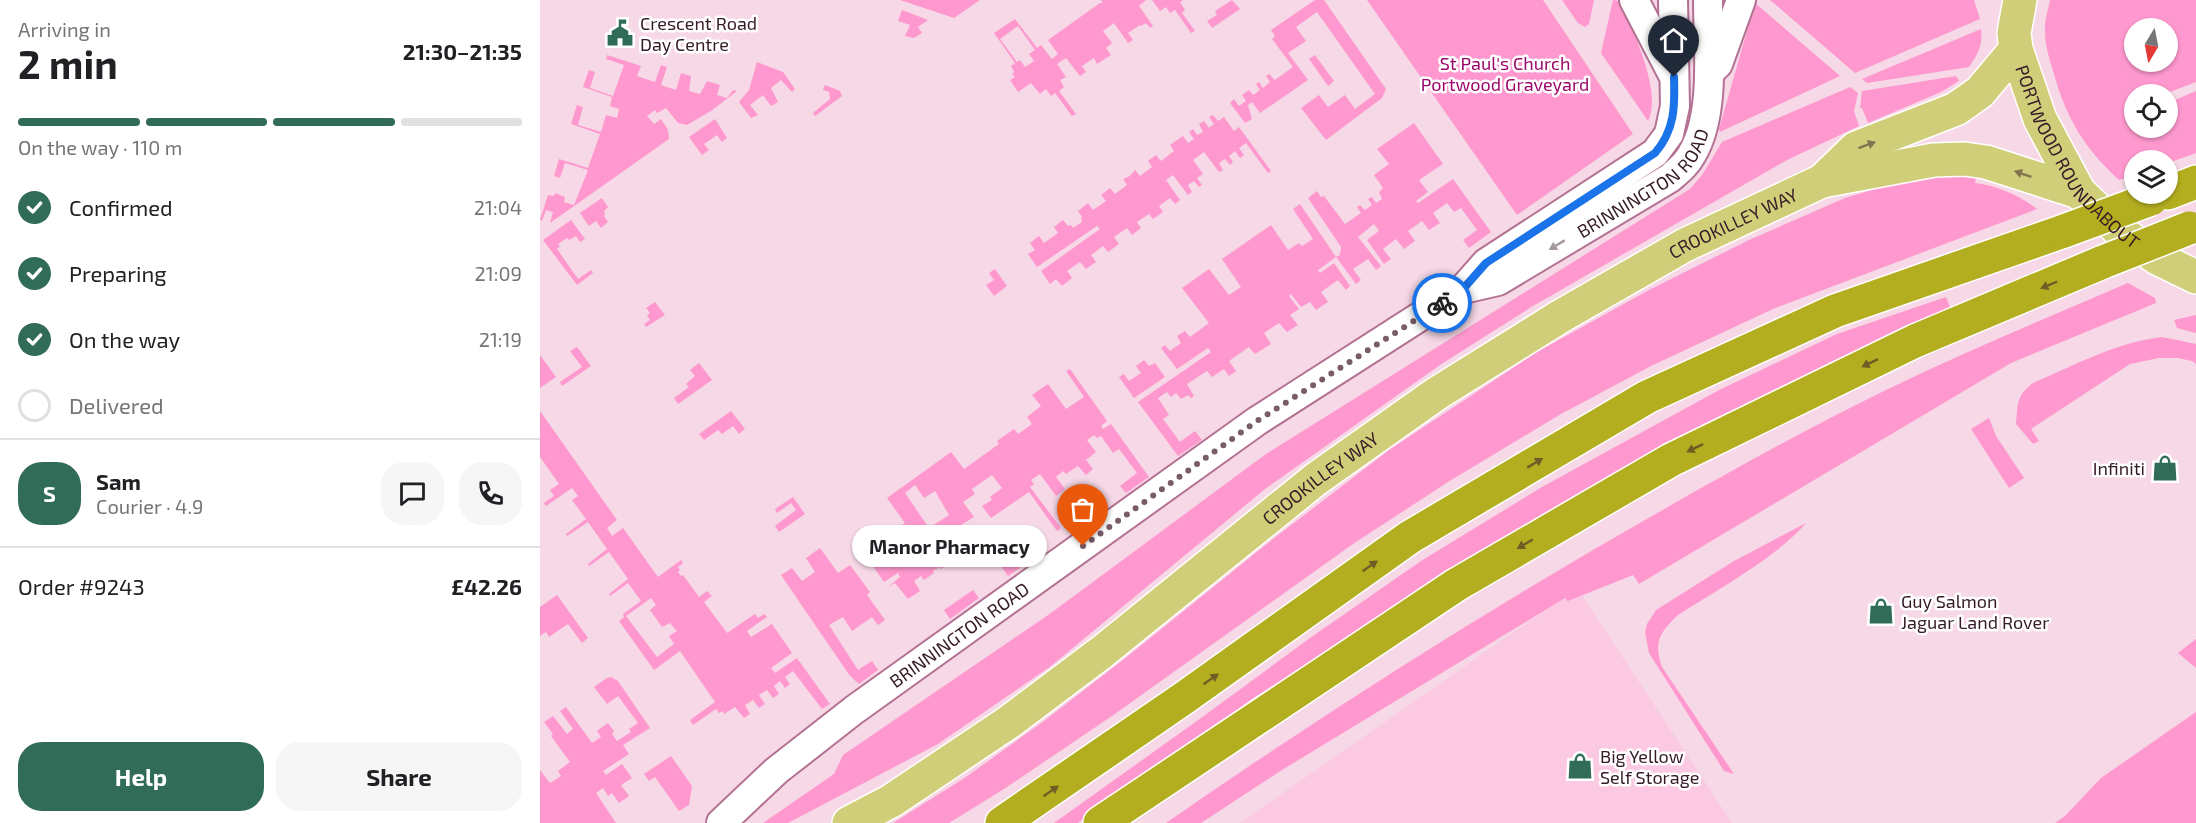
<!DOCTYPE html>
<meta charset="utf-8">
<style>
:root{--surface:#fff;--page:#f6f6f6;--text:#202124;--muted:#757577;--line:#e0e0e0;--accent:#306c57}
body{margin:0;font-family:"Exo 2",sans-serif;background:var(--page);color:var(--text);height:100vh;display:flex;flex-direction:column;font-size:22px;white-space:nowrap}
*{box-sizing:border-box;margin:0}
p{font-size:20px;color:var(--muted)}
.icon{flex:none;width:33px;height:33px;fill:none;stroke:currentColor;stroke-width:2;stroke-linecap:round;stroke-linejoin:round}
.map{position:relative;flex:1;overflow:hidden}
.details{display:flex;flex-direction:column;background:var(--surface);width:540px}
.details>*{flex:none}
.needle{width:39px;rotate:190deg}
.tools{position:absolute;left:1584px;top:18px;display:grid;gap:12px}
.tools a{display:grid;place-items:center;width:54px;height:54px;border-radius:50%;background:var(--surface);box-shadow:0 2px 4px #0004;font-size:30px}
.pin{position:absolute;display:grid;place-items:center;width:51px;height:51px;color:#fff;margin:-62px -26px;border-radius:50% 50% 50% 0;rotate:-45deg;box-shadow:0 0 6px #0007}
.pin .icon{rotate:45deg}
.courier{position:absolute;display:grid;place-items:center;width:60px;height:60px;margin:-30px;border:4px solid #1a73e8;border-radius:50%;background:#fff;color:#222;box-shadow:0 2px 8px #0007}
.bubble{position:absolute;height:42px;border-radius:21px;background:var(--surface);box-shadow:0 2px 4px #0004;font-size:20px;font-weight:700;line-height:42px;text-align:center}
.head em{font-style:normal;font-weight:700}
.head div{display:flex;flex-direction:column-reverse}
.head{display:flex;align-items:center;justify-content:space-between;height:102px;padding:0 18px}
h1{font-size:39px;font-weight:700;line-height:45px}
.bar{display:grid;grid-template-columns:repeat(4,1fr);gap:9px 6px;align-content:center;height:72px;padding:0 18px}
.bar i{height:8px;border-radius:4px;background:var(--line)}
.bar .selected{background:var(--accent)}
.bar p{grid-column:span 4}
.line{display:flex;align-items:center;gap:15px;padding:0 18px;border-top:2px solid var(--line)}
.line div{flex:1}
.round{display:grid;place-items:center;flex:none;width:63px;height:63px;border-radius:24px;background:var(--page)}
ol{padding:0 18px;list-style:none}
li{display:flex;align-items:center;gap:18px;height:66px}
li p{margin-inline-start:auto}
li .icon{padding:6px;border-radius:50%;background:var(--accent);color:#fff;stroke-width:4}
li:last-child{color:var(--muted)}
li i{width:33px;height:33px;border:3px solid var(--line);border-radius:50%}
.primary-button{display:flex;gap:12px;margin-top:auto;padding:12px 18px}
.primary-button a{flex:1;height:69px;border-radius:24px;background:var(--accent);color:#fff;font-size:24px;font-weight:700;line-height:69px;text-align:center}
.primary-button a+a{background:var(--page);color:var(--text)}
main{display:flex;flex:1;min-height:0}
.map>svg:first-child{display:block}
.built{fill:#fbcae2}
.green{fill:#fe98ce;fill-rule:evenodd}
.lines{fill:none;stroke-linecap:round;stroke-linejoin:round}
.minor-casing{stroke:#b37193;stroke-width:32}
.major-casing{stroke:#fff;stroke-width:36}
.highway-casing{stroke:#fff;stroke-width:36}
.minor{stroke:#fff;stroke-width:28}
.major{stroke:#d1ce79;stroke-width:33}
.highway{stroke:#b3ae1f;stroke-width:33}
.highway-bridge-casing{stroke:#fff;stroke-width:36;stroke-linecap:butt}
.highway-bridge{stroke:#b3ae1f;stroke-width:33}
.oneway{fill:#837450}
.oneway2{fill:#a4989e}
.oneway3{fill:#6e5d24}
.done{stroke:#795c6a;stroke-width:6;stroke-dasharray:0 10.8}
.route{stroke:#1a73e8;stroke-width:8}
.labels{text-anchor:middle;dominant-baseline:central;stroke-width:5;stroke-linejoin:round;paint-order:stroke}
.poi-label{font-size:18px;fill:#351a28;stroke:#fff;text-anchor:start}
.park-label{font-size:18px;fill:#9c066b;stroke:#fff}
.street-label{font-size:18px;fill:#351a28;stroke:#fff}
</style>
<main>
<section class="details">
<div class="head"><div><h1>2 min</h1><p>Arriving in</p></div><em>21:30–21:35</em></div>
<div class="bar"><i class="selected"></i><i class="selected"></i><i class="selected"></i><i></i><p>On the way · 110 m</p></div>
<ol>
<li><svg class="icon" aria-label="check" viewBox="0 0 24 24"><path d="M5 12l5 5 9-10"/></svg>Confirmed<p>21:04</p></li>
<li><svg class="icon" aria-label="check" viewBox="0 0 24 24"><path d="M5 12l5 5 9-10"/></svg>Preparing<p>21:09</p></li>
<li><svg class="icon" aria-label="check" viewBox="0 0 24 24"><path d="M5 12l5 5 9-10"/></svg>On the way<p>21:19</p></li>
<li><i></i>Delivered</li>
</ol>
<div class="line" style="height:108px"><b class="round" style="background:var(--accent);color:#fff">S</b><div><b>Sam</b><p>Courier · 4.9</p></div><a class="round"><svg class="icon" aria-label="chat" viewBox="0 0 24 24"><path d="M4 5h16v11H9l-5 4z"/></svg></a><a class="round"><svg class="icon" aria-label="phone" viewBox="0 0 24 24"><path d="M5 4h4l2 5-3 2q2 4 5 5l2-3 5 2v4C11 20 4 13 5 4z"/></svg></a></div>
<div class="line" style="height:78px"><div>Order #9243</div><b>£42.26</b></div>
<div class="primary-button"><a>Help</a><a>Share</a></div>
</section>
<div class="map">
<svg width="1656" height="823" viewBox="0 0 1656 823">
<rect width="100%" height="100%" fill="#f6d8e6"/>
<path class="built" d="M1037,588L1192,823H700Z"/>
<path class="green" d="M360,0H440L414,18Z
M561,0H606L599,6L613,26L610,28L606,23L601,26L600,25L588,33L593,40L588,43L574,23L563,31L572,43L566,48L571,55L557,64L554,58L542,66L546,72L540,76L526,58L517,64L526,77L520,80L524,87L519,91L536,114L532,116L515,93L511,96L506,89L500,94L491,83L478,92L470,80L475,77L472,74L474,72L471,66L475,63L454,33L475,19L497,48L501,45L512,59L518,54L508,40L560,3H563ZM478,26L495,50L489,54L494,61L485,67L480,60L477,62L460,39Z
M612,0H643L640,2L645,10L642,13L655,31L651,33L635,10L630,13L626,7L620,11Z
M692,0L700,9L672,28L667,21L677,15L675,11Z
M775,0H784L846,89L842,98L786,140L761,108L779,95L788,107L805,95L815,109L835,94L777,12L756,27L766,41L748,53L768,80L720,113L712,102L708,105L712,119L705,123L690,103L694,99L699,106L706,101L702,95L709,90L713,95L720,90L716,84L719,82L723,88L730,82L726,76L729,74L735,80L753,67L732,39L735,36L731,30Z
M827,0H1003L1093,134L977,215Z
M1022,0H1054L1049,24L1045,27L1038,23Z
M1073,0L1079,1C1092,28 1123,92 1108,121L1061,53Z
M1230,0H1434L1440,19L1315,73Z
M1510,0H1656V82L1625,94H1594V128H1628V103L1656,91V153L1628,163V160H1594V175L1579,180C1545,149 1526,118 1514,74C1510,60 1505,47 1505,32C1504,22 1508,10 1510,0ZM1594,28H1628V62H1594Z
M1215,3L1300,76L1180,132L1179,129Z
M362,10L388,20L378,27L382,33L374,38L365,36L370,25L358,21Z
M1441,29C1443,45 1438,54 1429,67L1327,83L1322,79Z
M67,55L101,66L97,76L115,82L121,65L127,67L121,85L136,90L141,73L151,76L149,91L160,94L167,81L180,85L177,95L187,98L193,90L197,91L171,111L147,125L138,123L126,108L117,113L115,110L107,116L114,124L121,119L128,130L129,139L10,223L13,212L6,210L2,221L0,220L8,195L14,196L15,193L25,197L24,202L34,205L48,170L25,163L20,178L14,176L19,159L48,168L60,134L31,124L37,105L43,107L38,125L61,132L66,115L77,118L79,109L70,106L72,97L43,87L49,70L55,72L50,88L73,96L84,65L66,59Z
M775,55L794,81L788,86L769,59Z
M217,62L243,72L255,89L252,92L241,80L231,88L238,102L231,106L223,95L210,105L218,115L211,118L199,102L209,90Z
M1416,76L1419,81L1401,92L1328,123L1322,108H1320L1322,91Z
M285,85L300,91L302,96L275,116L273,113L290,99L289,92L283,90Z
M1310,87L1318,93L1314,111L1319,126L1247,160L993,306L900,365L725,489L511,666L398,744L248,823H223L294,774L303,755L511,613L726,454L1150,189L1162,175L1182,142Z
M673,115L678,121L684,117L694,131L699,127L731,171L728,173L706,143L699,148L704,155L700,158L695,151L689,156L693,162L690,165L685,159L679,163L683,170L679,172L664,152L653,160L663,174L657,178L662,185L659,187L654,181L648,185L652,192L648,195L633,175L626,180L640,200L635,204L630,198L619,206L623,212L613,219L609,214L597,222L601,228L592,235L587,228L574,237L579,244L568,252L563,246L551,255L556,262L546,269L540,262L527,271L532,278L522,286L516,279L510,284L501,271L560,229L557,226L497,267L488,254L495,250L490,243L499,236L504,243L518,233L514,227L523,220L528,226L531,225L533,228L542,222L541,218L542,217L538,211L548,203L553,210L566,201L561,195L570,188L575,194L587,185L583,179L590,176L595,170L600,176L612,167L608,161L616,155L621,161L634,151L630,145L643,136L648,143L654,139L649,132L653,129L657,135L663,132L659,124L664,121L669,128L674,124L669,117Z
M175,119L187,138L182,142L177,135L164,144L169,150L162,155L149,137Z
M874,123L903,164L879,180L888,192L876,201L878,203L913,179L951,232L929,248L923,240L937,230L921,208L914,212L907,203L893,213L900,223L889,230L882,221L868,231L875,241L864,249L856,239L843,249L851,259L844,264L827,240L839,231L834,224L818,237L841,266L836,270L828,259L813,269L821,280L816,284L796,257L778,270L780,273L794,263L810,286L806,290L798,280L781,292L788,302L776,310L770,302L761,307L751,294L749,296L759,309L750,315L758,325L747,332L739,323L724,333L731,344L715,354L709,347L689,361L696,371L689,376L684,369L672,377L667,371L647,384L654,396L651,398L648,395L641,399L636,393L631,397L627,392L618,398L629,415L623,419L640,442L655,431L662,440L638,456L598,402L671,352L668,348L637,369L621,348L625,345L630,351L641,343L637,336L645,331L650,337L669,323L642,288L669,269L689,295L701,287L682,259L731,225L748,250L759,243L762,246L773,239L753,209L760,204L796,257L800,255L801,247L768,198L777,191L781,197L784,196L805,224L821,213L817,207L820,205L825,210L832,205L828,199L832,197L836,203L842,199L839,192L843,188L834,175L849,164L837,149Z
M1437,174L1435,183C1458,186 1479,195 1497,209L1233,309L1111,366L1021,414L908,482L813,544L572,716L464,789L409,823H353L426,777L504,721L583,660L733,539L849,450L997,352L1109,290L1209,240L1305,198L1379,176Z
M62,198L68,207L64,211L65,214L64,216L68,222L61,228L56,221L49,226L40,213Z
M31,220L45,239L40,242L36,236L29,240L27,238L18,244L20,246L17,249L38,279L51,270L53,273L37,285L3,240Z
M455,269L467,286L454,296L446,285L454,280L449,273Z
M1588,283L1615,298L1616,303L1471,363L1099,584L1093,575L1028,601L1025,598L742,770L661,823H626C786,712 950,608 1119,512C1193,470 1268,428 1344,391C1424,352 1507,318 1588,283Z
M1406,297L1410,307L1336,342L890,587L715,697L538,823H514L661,718L770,638L881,561L1002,487L1179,390L1297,334Z
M115,302L125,315L106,327L104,324L110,320L107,315L110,313L106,308Z
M1656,315V333L1637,328L1634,320Z
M1622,337L1656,344V364L1652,361L1638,358H1619L1590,364L1491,429L1499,441L1493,444L1476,424C1478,403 1476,396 1493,383C1535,365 1577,342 1622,337Z
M37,347L51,366L22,386L20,382L42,367L30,351Z
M0,355L16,377L0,388Z
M604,360L609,366L615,363L625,377L594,398L579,377L584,374L589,381L601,373L596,366Z
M159,363L172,380L138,404L134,398L149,387L146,384L155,376L150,370Z
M530,369L567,421L561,426L563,429L571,424L609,477L586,493L580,486L597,473L579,449L573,453L561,436L557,438L554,435L547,440L556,452L546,460L553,469L546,475L538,466L526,474L523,471L516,477L525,489L516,496L500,474L491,480L494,484L490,487L521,528L517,531L489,492L451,518L442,506L452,500L450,497L462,488L452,475L432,489L435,494L423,502L434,517L418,527L423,535L404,548L413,561L401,569L400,567L393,571L394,573L384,580L381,576L374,581L380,591L368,599L355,583L348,587L360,577L358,573L344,582L326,556L340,547L332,535L346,526L351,532L365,523L347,498L411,452L424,469L459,444L457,441L474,429L478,434L492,424L487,417L501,406L492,395L508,384L526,409L544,397L526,371ZM375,485L384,498L395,491L409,515L389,528L365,493Z
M0,411L77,520L67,528L72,536L83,528L118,577L141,560L143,563L138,567L140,570L138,572L141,576L143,575L159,597L167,591L172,596L164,602L187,633L215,614L218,618L224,614L227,617L207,631L211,637L232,624L252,653L231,668L235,673L257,658L290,704L282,709L253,671L245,677L250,684L245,688L240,681L234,686L239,694L233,698L227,690L219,695L225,704L219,708L213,700L205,705L210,714L204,718L195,707L184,714L183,711L179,713L176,709L153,725L150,720L175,702L140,651L114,670L79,621L84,617L83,614L101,601L88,583L70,596L69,594L88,579L69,552L49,566L48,564L67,549L48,522L27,536L26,534L46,519L32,500L38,496L32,488L6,506L4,503L14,496L10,490L19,484L0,457ZM111,598L116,605L110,610L122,627L130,623L137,631L129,636L134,644L117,657L86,616Z
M191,411L205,429L199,434L193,426L182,434L178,430L164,440L159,434Z
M1449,418L1456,436L1484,478L1469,488L1431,429Z
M253,497L265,514L239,532L235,526L256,510L251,503L237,513L235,509Z
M1266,523C1236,558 1178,589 1138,615C1120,632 1113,642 1122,667L1194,774L1184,771L1109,653L1105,632L1107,624L1116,610L1194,561Z
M280,548L298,573L310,565L330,592L327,595L345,620L338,625L332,617L312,631L303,617L289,625L318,670L332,661L338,670L319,684L310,676L241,575L252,568L262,581L275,572L266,558Z
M459,553L468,565L480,557L486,564L468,576L454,556Z
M433,590L439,598L410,619L404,610Z
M17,595L48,638L42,643L28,624L9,637L6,632L0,636V607Z
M1656,639V668L1638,653Z
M71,677L78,681L110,728L83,745L89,754L63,771L66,775L82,764L92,778L81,785L89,796L79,803L72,793L68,796L63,788L56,793L76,823H0V770L10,783L21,776L18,771L30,762L11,736L13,734L4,722L13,716L27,734L33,729L20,711L26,707L52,743L61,737L57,731L68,723L74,731L72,734L77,741L91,732L89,729L98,723L78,696L67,704L54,687L67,678Z
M1656,712V823H1515L1525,816L1561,778Z
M131,756L152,786L149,805L139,811L115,777L109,781L104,774Z"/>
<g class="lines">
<g class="minor-casing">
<g id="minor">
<path d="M1094,0L1132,73"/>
<path d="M1172,70L1178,64L1201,0"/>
<path id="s1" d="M923,289L958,281L1130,178C1138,171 1147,164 1152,154C1176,114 1168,46 1168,0"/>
<path id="s2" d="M181,823L236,771L314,710L717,421L923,289L946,263L1115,153L1129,134L1135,106L1133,0"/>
</g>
</g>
<g class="major-casing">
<g id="major">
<path id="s3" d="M1480,0L1474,33L1476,49L1500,119L1539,192L1580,231L1617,258L1656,277"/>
<path d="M1282,181L1316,148L1416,109L1440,92L1476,49"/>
<path id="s4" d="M309,823L351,801L469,722L562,652L776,479L896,394L1021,316L1145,245L1282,181L1394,160L1424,159L1446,162L1539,192"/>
</g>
</g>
<g class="highway-casing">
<path id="highway" d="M1628,193L1656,182
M462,823L644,698L870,537L1107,397L1295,311L1524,231
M560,823L916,585L1131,460L1375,341L1563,262"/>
</g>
<use href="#minor" class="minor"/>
<use href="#major" class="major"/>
<use href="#highway" class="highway"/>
<g class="highway-bridge-casing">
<path id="highway-bridge" d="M1524,231L1611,199
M1563,262L1649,228"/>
</g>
<use href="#highway-bridge" class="highway-bridge"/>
</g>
<defs><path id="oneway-solid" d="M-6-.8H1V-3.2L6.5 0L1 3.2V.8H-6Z" transform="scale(1.5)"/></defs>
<g class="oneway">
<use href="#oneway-solid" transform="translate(1327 145) rotate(-20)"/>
<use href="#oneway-solid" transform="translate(1483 174) rotate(-161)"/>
</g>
<use class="oneway2" href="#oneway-solid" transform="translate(1017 245) rotate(149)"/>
<g class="oneway3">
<use href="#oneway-solid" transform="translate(1509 285) rotate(157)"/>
<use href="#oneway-solid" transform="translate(1330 363) rotate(154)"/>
<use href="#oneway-solid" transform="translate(1155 448) rotate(154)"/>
<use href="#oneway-solid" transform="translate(995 463) rotate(-31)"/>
<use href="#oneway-solid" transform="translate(985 544) rotate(150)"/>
<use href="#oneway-solid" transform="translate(830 566) rotate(-35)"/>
<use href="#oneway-solid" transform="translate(671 679) rotate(-35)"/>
<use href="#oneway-solid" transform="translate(511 791) rotate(-35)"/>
</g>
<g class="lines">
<path class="done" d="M543,546L717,421L902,303"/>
<path class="route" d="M902,303L923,289L946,263L1115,153C1135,130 1135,106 1134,77"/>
</g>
<defs>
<g id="civic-bare" transform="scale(2.07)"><path d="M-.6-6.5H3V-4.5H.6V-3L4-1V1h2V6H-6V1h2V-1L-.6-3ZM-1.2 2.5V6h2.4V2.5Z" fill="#306c57" stroke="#fff" stroke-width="2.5" paint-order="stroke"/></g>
<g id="shop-bare" transform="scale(2.07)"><path d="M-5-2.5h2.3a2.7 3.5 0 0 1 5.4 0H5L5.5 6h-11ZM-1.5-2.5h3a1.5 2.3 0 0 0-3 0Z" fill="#306c57" stroke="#fff" stroke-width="2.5" paint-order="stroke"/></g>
</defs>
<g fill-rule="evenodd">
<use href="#civic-bare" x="80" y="33"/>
<use href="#shop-bare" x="1625" y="468"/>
<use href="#shop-bare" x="1341" y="611"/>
<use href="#shop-bare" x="1040" y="766"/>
</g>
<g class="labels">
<g class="poi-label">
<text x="100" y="23">Crescent Road<tspan x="100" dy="21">Day Centre</tspan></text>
<text x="1605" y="468" text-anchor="end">Infiniti</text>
<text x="1361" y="601">Guy Salmon<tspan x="1361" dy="21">Jaguar Land Rover</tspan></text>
<text x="1060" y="756">Big Yellow<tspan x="1060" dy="21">Self Storage</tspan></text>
</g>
<g class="park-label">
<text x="965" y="63">St Paul's Church<tspan x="965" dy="21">Portwood Graveyard</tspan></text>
</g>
<g class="street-label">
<text stroke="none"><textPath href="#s3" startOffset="176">PORTWOOD ROUNDABOUT</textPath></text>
<text stroke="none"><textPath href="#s1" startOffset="213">BRINNINGTON ROAD</textPath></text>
<text stroke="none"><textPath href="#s4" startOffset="1071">CROOKILLEY WAY</textPath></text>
<text stroke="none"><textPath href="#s4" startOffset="585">CROOKILLEY WAY</textPath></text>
<text stroke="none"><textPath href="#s2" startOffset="304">BRINNINGTON ROAD</textPath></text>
</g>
</g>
</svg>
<div class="tools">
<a><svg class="needle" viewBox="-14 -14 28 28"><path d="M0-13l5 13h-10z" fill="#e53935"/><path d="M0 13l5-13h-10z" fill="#757577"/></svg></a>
<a><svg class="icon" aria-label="locate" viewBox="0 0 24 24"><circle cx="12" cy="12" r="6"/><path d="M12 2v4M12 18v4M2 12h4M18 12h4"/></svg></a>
<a><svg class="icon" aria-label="layers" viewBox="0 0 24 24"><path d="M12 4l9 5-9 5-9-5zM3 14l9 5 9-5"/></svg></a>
</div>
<div class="pin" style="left:543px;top:546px;background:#ea580c"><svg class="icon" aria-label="bag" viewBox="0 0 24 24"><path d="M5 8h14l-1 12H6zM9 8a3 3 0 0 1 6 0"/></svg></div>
<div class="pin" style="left:1134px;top:77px;background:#1f2937"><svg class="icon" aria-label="home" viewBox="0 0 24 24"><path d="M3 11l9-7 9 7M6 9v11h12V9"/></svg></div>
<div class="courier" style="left:902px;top:303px"><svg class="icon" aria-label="bike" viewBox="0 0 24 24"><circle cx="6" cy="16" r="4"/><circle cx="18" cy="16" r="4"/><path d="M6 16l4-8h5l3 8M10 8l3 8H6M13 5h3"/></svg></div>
<div class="bubble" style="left:312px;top:525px;width:195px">Manor Pharmacy</div>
</div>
</main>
